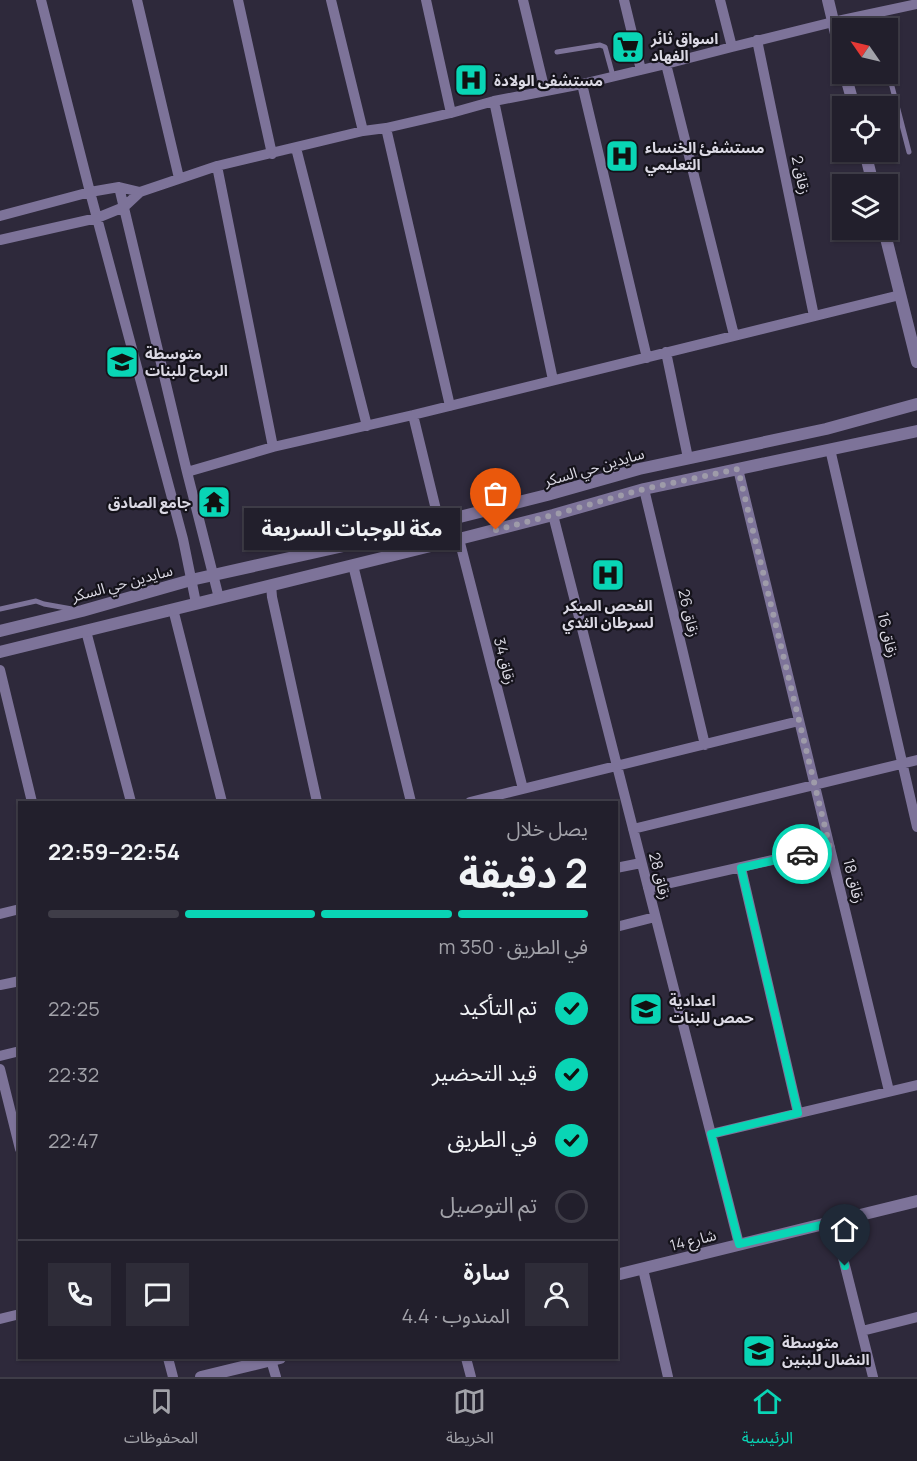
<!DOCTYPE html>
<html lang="ar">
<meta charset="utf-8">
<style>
:root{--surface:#221f2c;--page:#2e2c38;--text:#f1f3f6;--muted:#a2a2a9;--line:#3f3d48;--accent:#09d5b5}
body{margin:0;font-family:Manrope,"Noto Sans Arabic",sans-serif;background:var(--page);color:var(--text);direction:rtl;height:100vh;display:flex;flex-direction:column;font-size:22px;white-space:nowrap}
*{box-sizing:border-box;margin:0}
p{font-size:20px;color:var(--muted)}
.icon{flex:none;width:33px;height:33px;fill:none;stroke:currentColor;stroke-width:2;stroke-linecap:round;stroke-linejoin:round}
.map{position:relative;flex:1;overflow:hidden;direction:ltr}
.panel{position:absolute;left:18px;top:801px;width:600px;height:558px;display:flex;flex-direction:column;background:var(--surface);border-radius:0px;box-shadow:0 2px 4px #0004,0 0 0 2px var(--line);direction:rtl}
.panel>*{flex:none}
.needle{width:39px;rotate:304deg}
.controls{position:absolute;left:832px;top:18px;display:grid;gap:12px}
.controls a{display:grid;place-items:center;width:66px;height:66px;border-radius:0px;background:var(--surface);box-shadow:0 2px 4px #0004,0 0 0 2px var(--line);font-size:30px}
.pin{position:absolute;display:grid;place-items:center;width:51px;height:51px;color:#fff;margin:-62px -26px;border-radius:50% 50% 50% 0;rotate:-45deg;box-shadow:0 0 6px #0007}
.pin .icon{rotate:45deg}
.courier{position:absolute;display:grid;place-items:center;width:60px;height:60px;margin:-30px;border:4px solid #09d5b5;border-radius:50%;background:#fff;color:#222;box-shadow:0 2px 8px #0007}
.bubble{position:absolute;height:42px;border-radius:0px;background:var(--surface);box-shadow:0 2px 4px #0004,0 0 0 2px var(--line);font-size:20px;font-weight:700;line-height:42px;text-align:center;direction:rtl}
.headline em{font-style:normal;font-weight:700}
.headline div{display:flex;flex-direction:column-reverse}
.headline{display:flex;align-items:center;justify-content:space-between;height:102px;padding:0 30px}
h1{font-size:39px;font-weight:700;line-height:45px}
.bar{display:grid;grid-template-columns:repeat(4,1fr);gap:9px 6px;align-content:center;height:72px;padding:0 30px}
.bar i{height:8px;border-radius:4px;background:var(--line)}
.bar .on{background:var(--accent)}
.bar p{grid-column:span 4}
.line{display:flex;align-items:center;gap:15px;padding:0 30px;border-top:2px solid var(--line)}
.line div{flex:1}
.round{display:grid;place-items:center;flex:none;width:63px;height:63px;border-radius:0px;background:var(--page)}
ol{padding:0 30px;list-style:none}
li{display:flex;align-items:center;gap:18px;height:66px}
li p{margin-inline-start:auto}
li .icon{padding:6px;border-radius:50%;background:var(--accent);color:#111;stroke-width:4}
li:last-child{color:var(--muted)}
li i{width:33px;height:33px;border:3px solid var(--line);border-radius:50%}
.tabs{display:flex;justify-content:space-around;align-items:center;height:84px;border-top:2px solid var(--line);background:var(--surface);font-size:16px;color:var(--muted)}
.tabs a{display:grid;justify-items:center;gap:3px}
.tabs .on{color:var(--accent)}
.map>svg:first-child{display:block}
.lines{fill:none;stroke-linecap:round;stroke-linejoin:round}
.service{stroke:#7d7399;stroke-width:5}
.minor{stroke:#7d7399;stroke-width:10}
.tertiary{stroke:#7d7399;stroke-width:12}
.done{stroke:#9e9ba9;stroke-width:6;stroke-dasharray:0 10.8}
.route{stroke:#09d5b5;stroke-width:8}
.labels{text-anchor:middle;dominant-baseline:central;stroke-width:4.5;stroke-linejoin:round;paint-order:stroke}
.poi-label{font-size:15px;font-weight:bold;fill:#dbd9e4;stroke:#15131b;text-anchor:start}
.street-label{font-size:15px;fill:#dbd9e4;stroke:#15131b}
</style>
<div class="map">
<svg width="917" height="1377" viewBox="0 0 917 1377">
<rect width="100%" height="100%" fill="#2e293b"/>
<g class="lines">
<path class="service" d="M873,13L877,28
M557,52L600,45L605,47L613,76
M888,71L909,152
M0,609L36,601L44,604L72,609"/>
<path class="minor" d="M41,0L90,192L183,539L196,603
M137,0L179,178
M238,0L272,154
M331,0L363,131
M426,0L451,113
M523,0L545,91
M624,0L641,70
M720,0L732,47
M757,40L814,316
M666,64L734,335
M582,84L647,358
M494,101L553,380
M386,128L450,406
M296,148L367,426
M217,166L273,447
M119,187L187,472L219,598
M0,216L90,192L119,187L140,192
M0,240L97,218L124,207L140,192L217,166L363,131L386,128L451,113L494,101L582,84L666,64L732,47L833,22L917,4
M666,352L688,458
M413,415L439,522
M830,449L917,827
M738,469L889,1091
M187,472L273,447L413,415L900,295
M644,489L705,745
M553,515L739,1244
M459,539L523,789
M353,565L411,802
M271,585L272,597L317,802
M173,609L222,802
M86,631L131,802
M0,670L32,802
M470,802L799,721
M633,829L917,760
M616,868L641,863
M741,868L798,1113
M648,888L830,847
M0,914L20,909
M616,927L655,917
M0,985L20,981
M0,1056L20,1051
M0,1069L20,1149
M711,1134L917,1085
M834,1222L873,1377
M643,1269L668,1377
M0,1319L20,1314
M862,1331L917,1317
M168,1358L173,1377
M466,1358L471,1377
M271,1360L276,1377"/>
<path class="tertiary" d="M828,0L843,63
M845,74L854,106
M865,152L873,184
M884,230L917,362
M0,631L82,611L191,580L348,545L547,495L639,469L826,429L917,404
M0,652L459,539L553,515L644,489L917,431
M616,1275L917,1201
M201,1377L280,1358"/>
</g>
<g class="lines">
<path class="done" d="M496,530L553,515L644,489L738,469L830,848L802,854"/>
<path class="route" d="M802,854L741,868L798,1113L711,1134L739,1244L834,1222L845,1266"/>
</g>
<defs>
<g id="supermarket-square" transform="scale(1.725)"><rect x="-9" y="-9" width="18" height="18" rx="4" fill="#09d5b5" stroke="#15131b"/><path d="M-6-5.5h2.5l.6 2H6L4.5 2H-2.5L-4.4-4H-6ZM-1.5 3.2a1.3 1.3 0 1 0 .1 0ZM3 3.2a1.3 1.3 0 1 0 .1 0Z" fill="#111"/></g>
<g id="hospital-square" transform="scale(1.725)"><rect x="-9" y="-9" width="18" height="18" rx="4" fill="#09d5b5" stroke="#15131b"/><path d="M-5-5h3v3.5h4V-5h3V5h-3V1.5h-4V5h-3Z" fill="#111"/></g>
<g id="school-square" transform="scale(1.725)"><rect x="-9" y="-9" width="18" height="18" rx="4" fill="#09d5b5" stroke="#15131b"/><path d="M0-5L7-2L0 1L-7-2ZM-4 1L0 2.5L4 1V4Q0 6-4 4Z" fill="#111"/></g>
<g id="temple-square" transform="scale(1.725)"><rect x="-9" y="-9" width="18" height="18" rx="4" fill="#09d5b5" stroke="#15131b"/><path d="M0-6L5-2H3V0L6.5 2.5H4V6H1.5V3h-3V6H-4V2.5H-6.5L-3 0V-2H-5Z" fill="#111"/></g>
</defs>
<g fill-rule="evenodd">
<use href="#supermarket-square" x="628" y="47"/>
<use href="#hospital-square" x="471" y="80"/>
<use href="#hospital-square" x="622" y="156"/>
<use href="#school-square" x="122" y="362"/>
<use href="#temple-square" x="214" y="502"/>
<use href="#hospital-square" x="608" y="575"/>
<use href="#school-square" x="646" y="1009"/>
<use href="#school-square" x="759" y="1351"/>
</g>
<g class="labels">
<g class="poi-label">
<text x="651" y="38">اسواق ثائر<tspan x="651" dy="17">الفهاد</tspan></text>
<text x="494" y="80">مستشفى الولادة</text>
<text x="645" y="147">مستشفئ الخنساء<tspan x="645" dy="17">التعليمي</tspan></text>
<text x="145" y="353">متوسطة<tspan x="145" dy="17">الرماح للبنات</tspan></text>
<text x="191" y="502" text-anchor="end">جامع الصادق</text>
<text x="608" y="605" text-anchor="middle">الفحص المبكر<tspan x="608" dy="17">لسرطان الثدي</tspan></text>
<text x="669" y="1000">اعدادية<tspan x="669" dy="17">حمص للبنات</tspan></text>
<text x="782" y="1342">متوسطة<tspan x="782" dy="17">النضال للبنين</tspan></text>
</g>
<g class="street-label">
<text transform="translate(801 175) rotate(78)">زقاق 2</text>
<text transform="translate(594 467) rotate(-16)">سايدين حي السكر</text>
<text transform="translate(122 583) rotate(-15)">سايدين حي السكر</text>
<text transform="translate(689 613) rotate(77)">زقاق 26</text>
<text transform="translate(888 635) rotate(77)">زقاق 16</text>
<text transform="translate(505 661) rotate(76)">زقاق 34</text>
<text transform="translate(660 876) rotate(76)">زقاق 28</text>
<text transform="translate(854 881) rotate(76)">زقاق 18</text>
<text transform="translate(693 1240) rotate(-14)">شارع 14</text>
</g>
</g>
</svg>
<div class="controls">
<a><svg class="needle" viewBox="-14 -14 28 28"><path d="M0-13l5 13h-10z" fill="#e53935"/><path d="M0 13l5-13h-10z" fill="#a2a2a9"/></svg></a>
<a><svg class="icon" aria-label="locate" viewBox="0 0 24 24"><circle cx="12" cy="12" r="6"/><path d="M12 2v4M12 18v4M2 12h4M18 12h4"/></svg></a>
<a><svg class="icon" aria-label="layers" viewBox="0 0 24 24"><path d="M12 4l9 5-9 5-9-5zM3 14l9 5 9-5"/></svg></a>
</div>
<div class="pin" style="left:496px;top:530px;background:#ea580c"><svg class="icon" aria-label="bag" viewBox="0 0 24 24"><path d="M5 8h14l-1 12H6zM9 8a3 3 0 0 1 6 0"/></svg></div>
<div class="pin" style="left:845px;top:1266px;background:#1f2937"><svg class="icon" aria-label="home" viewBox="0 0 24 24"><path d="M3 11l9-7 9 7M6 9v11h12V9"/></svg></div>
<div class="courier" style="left:802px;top:854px"><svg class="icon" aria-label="car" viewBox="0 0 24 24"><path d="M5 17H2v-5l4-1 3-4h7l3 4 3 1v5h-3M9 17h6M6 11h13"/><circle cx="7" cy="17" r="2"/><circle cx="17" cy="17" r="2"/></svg></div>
<div class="bubble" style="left:244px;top:508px;width:216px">مكة للوجبات السريعة</div>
<section class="panel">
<div class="headline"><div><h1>2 دقيقة</h1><p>يصل خلال</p></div><em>22:54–22:59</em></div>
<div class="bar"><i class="on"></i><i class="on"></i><i class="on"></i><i></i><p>في الطريق · 350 m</p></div>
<ol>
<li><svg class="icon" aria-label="check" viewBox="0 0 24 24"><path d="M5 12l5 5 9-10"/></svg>تم التأكيد<p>22:25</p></li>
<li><svg class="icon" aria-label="check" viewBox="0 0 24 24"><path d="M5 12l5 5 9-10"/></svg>قيد التحضير<p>22:32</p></li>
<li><svg class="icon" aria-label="check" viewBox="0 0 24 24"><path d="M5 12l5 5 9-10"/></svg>في الطريق<p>22:47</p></li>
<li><i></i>تم التوصيل</li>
</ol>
<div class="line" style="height:108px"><a class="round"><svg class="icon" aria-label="person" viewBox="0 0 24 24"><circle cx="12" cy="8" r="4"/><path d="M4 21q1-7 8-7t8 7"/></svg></a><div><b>سارة</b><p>المندوب · 4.4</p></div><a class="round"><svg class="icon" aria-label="chat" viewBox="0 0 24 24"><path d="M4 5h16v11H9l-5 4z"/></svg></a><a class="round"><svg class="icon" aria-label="phone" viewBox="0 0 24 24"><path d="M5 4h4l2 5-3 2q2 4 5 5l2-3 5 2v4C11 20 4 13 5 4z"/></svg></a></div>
</section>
</div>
<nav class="tabs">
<a class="on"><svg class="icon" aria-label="home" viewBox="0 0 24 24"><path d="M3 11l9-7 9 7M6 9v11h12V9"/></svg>الرئيسية</a>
<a><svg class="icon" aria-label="map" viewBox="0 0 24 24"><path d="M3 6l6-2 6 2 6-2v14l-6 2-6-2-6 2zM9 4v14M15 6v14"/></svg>الخريطة</a>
<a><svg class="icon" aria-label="saved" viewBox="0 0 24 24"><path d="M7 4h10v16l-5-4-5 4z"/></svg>المحفوظات</a>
</nav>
